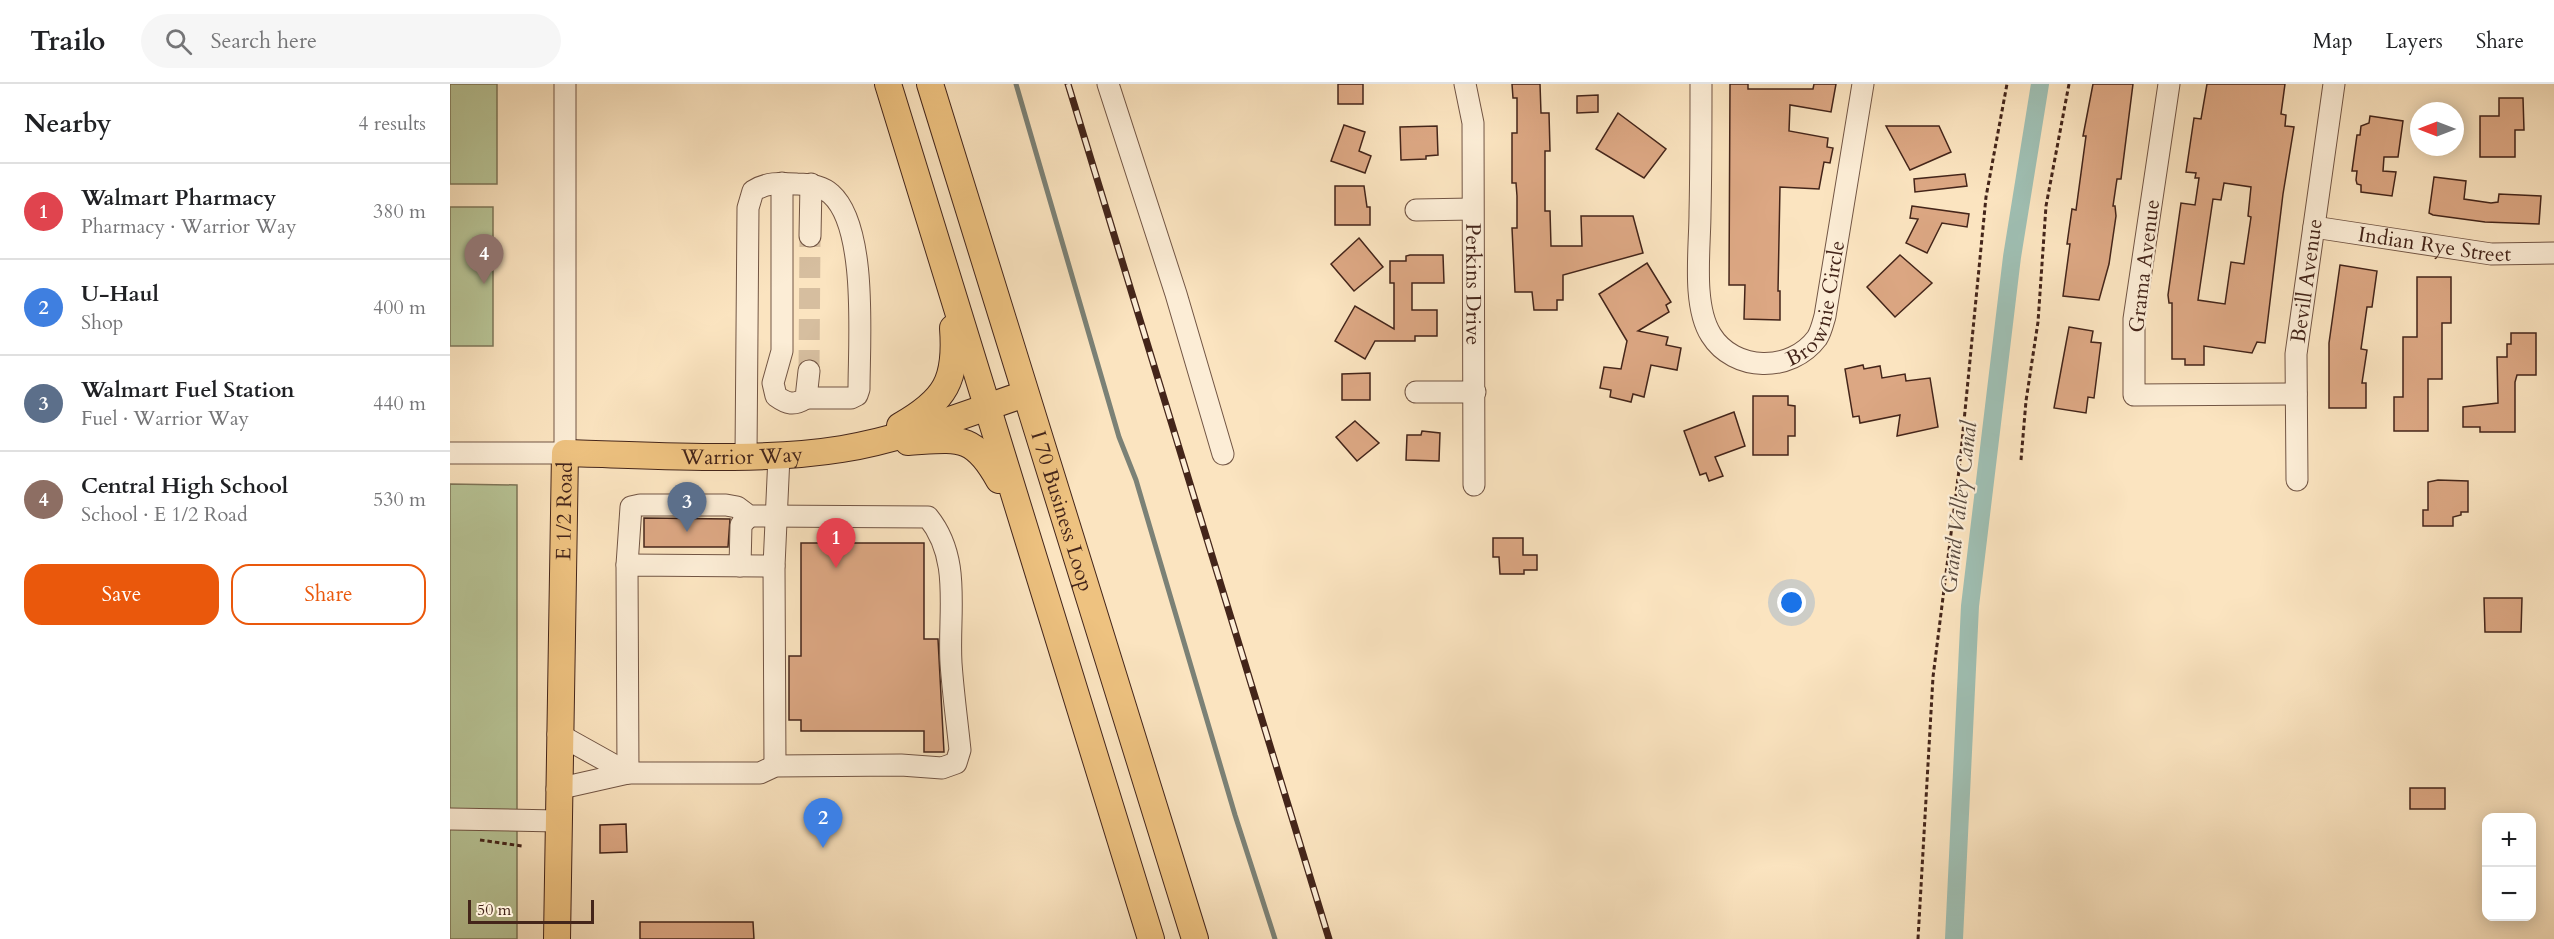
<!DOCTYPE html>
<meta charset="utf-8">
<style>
body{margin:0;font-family:Cardo,serif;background:#f6f6f6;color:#202124}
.controls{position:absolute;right:18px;bottom:18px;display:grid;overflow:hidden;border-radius:12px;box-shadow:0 3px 15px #0003}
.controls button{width:54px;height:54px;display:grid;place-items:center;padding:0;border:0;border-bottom:2px solid #e0e0e0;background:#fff;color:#202124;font:30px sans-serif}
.compass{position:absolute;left:1960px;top:18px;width:54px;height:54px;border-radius:50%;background:#fff;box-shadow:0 3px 15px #0003;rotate:270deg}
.scale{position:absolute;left:18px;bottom:15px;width:126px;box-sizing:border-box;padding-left:6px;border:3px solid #44251a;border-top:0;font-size:16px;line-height:21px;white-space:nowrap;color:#44251a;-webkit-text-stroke:4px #fcedd6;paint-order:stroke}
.you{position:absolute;left:1342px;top:519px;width:21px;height:21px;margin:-15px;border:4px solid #fff;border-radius:50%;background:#1a73e8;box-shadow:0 0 0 9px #1a73e833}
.badge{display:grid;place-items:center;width:39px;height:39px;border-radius:50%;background:#ea580c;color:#fff;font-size:20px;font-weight:700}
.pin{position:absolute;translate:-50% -50px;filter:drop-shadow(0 2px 3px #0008)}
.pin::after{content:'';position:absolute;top:32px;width:21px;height:18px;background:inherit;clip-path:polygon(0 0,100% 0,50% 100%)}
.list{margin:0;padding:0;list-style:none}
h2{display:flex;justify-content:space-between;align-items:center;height:78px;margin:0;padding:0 24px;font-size:26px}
h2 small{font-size:20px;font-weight:400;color:#757577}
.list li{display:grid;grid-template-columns:39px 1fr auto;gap:18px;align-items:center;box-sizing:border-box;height:96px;padding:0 24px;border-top:2px solid #e0e0e0}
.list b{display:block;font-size:22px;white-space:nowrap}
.list p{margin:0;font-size:20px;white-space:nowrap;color:#757577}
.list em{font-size:20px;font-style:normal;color:#757577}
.actions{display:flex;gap:12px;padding:18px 24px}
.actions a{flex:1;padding:14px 0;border:2px solid #ea580c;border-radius:18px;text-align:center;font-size:21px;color:#ea580c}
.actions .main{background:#ea580c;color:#fff}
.icon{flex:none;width:33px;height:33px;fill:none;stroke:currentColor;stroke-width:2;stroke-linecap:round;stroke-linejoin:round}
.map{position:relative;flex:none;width:2104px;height:855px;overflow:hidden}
header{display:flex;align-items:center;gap:36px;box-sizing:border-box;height:84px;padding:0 30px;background:#fff;border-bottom:2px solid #e0e0e0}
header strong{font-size:28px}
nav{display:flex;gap:33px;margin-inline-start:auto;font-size:21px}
.search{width:420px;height:54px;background:#f6f6f6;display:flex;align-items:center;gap:15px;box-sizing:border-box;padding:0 21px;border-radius:33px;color:#757577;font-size:22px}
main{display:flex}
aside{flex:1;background:#fff}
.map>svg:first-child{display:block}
.green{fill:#b8c597;stroke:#7e7558;stroke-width:1.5}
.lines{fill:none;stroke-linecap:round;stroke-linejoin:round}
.stream{stroke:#7b8176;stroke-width:5}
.canal{stroke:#9fbfb3;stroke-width:18}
.building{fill:#dca783;stroke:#44251a;stroke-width:1.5;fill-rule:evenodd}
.minor-tunnel{stroke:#d6be9f;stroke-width:21;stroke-dasharray:21 10;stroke-linecap:butt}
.minor-casing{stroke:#725544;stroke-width:23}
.major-casing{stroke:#44251a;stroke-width:28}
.path{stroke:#44251a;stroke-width:3;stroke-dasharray:4.5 3;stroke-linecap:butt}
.minor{stroke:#fcedd6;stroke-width:21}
.major{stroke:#eec280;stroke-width:26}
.rail-casing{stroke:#44251a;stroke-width:7}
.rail{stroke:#fcedd6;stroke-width:4.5;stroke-dasharray:14;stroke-linecap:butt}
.labels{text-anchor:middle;stroke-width:4.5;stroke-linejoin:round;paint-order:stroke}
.street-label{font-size:21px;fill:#44251a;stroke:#fcedd6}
.water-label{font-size:22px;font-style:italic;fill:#5b4c40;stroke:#fcedd6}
</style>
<header>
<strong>Trailo</strong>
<div class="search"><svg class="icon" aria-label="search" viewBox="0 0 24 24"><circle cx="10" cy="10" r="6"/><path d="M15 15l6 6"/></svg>Search here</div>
<nav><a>Map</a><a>Layers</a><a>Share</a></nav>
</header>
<main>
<aside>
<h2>Nearby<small>4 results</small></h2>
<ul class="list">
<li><span class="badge" style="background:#e0444e">1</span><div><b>Walmart Pharmacy</b><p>Pharmacy · Warrior Way</p></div><em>380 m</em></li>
<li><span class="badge" style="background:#3f7fe0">2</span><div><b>U-Haul</b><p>Shop</p></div><em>400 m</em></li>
<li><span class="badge" style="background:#5c6f8a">3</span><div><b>Walmart Fuel Station</b><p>Fuel · Warrior Way</p></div><em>440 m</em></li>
<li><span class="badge" style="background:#8d6e63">4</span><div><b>Central High School</b><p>School · E 1/2 Road</p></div><em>530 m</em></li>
</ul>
<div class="actions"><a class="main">Save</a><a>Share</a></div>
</aside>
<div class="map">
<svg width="2104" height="855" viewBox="0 0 2104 855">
<rect width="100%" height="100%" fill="#fbe4c0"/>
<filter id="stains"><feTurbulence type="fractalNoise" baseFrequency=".00333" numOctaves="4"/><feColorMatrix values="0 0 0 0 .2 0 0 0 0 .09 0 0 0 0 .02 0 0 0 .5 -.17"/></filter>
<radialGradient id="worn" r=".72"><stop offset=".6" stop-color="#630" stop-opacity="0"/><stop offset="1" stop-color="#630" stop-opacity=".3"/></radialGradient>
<g class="green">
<rect x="0" y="0" width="47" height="100"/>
<rect x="0" y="123" width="43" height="139"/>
<polygon points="0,400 67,401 67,855 0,855"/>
</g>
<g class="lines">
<polyline class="stream" points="566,0 669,353 686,396 785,731 825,855"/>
<polyline class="canal" points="1504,855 1520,522 1562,173 1590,0"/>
</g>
<g class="building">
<rect x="888" y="0" width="25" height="20"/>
<polygon points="1062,0 1090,0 1091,29 1099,29 1100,67 1095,67 1095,127 1100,127 1101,162 1132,162 1131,132 1183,132 1193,169 1113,191 1113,216 1107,216 1107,226 1084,226 1082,208 1065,208 1062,144 1067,144 1067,112 1066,99 1062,99 1062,49 1067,49 1067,14 1063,14"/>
<polygon points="1280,0 1298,0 1298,5 1363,5 1364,0 1386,0 1381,28 1340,21 1339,47 1378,54 1377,63 1383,64 1380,79 1374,78 1369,105 1330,103 1328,207 1330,207 1330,236 1294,235 1295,201 1279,201"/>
<polygon points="1643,0 1683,0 1671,95 1667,95 1663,122 1665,122 1666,132 1659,180 1649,216 1613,212 1620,160 1617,160 1622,125 1626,126 1636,52 1633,52"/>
<path d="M 1757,0 L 1835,0 L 1831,30 L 1836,31 L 1835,42 L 1844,43 L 1833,110 L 1815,259 L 1807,258 L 1802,269 L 1754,262 L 1754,281 L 1735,281 L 1735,275 L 1722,275 L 1722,219 L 1719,219 L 1718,211 L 1731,119 L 1745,121 L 1749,94 L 1745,94 L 1746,89 L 1736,88 L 1744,34 L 1751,35 ZM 1774,99 L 1801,103 L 1798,132 L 1801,133 L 1794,180 L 1781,178 L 1775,220 L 1748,216 L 1763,115 L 1771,116 Z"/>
<polygon points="1148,11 1148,28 1127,29 1127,12"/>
<polygon points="2049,14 2073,14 2074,46 2065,46 2065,73 2030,73 2030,32 2049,32"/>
<polygon points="1168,29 1216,65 1194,94 1146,65"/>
<polygon points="1920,32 1953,37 1948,73 1934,73 1933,87 1946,88 1942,112 1911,108 1911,101 1907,100 1906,96 1907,87 1902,87 1907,51 1910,51 1911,42 1919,39"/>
<polygon points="894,41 915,48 909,67 921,72 915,89 881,77"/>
<polygon points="987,42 988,71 976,72 976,75 951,76 950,43"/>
<polygon points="1436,42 1489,42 1501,68 1460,86"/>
<polygon points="1515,90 1517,102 1465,108 1464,95"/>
<polygon points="1984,93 2016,97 2014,115 2041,119 2048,118 2049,110 2091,112 2089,140 2035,138 1983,131 1979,129"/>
<polygon points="885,102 914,102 917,123 920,123 920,141 885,141"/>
<polygon points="1462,122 1519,130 1517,143 1492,139 1477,169 1456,159 1468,135 1460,134"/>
<polygon points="909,154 933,183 904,207 881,180"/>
<polygon points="960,171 993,171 994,199 962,199 962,226 987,226 987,252 965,252 965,257 925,257 915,275 885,257 905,222 944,245 944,199 940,199 940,177 956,177 956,172"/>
<polygon points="1450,171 1482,199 1445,233 1417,203"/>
<polygon points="1197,179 1221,218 1216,221 1219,228 1188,247 1218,253 1216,261 1231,264 1227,286 1201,281 1194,313 1183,310 1181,318 1160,313 1161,306 1150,304 1154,283 1171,285 1177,257 1149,210"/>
<polygon points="1890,181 1927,187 1922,223 1917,223 1911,265 1917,266 1912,299 1916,299 1916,324 1879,324 1879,259"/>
<polygon points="1967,193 2001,193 2001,239 1992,239 1992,295 1978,295 1978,347 1944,347 1944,313 1953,313 1953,253 1967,253"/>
<polygon points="1619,243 1643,247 1641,258 1651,259 1644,314 1638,313 1636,329 1604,324"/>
<polygon points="2061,249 2086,249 2086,291 2067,291 2065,298 2065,348 2030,348 2030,343 2013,343 2013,323 2048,319 2047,273 2057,273 2057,260 2061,260"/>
<polygon points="1413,281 1414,285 1430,282 1432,294 1455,290 1456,297 1480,294 1488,343 1447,352 1450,331 1410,339 1409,332 1403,333 1395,285"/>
<polygon points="920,289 920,316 892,316 892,290"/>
<polygon points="1303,312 1338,312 1338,321 1345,322 1345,352 1338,352 1338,371 1303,371"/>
<polygon points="1284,328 1295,362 1265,373 1273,392 1259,397 1256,389 1250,391 1234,347"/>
<polygon points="905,337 929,359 907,377 886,353"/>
<polygon points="972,347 990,349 989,377 956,376 957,351 971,351"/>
<polygon points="1988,396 2018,397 2018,428 2011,428 2011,431 2003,433 2003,442 1973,442 1973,426 1978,426 1978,398"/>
<polygon points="194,434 280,435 278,463 194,463"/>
<polygon points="1043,454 1073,454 1073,471 1087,471 1087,486 1074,486 1074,490 1050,490 1049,473 1043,473"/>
<polygon points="351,459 474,459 474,555 488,555 494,668 474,668 474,647 351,647 351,636 339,636 339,572 351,572"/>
<polygon points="2034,514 2072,514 2071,548 2035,548"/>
<rect x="1960" y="704" width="35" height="21"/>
<polygon points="176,740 177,768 150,769 150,741"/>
<polygon points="190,838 303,838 304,855 190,855"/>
</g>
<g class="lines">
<polyline class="minor-tunnel" points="359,287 360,152"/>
<g class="minor-casing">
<g id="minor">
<polyline points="658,0 726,210 773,370"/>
<path id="s1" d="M 1015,0 L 1023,39 L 1024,401"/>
<path id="s2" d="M 1251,0 C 1251,43 1251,86 1250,129 C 1250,164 1242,221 1261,251 C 1284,288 1341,289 1367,254 C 1371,248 1373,239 1375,232 L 1413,0"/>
<polyline points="1719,0 1684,235 1684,311 1846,310"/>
<path d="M 332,99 L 332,267 L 323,299 L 326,312 C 337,320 344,322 356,314 L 359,287"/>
<polyline points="966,126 1022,125"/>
<path id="s3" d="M 1864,143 L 2041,170 L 2104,169"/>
<polyline points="360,152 361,100"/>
<polyline points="966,308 1025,308"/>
<polyline points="0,369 115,369 115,0"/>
<path d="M 296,371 L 298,124 L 303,107 C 317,98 330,99 347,100 C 358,100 372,102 381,110 C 418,143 409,258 409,305 L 407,311 L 401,314 L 356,314"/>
<path id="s4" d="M 1847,396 L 1846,270 L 1884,0"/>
<polyline points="290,482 291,441 299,432"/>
<polyline points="108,650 178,689"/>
<polyline points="325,682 324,482 329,372"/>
<polyline points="178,689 177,481 324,482"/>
<path d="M 107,705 L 178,689 L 310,689 L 325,682 L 451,681 L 492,684 L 506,679 L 510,666 C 507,637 503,608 501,579 C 498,528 512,475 478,433 L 299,432 L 287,423 L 276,421 L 190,421 L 181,423 L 177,481"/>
<polyline points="0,735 107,737"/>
</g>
</g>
<g class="major-casing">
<g id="major">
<polyline points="438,0 701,855"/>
<path id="s5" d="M 480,0 L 745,855"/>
<path d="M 450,342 C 496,316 507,296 503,244"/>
<path d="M 458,358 C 508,355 523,349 549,396"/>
<path id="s6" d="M 107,855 L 115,369 C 203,371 306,379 392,365 C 454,355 515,330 575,310"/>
</g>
</g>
<g class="path">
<polyline points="1571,376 1576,317 1588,238 1596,122 1619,0"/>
<polyline points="30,756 72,762"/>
<polyline points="1468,855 1483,593 1510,378 1536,113 1557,0"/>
</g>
<use href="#minor" class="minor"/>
<use href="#major" class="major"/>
<g class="rail-casing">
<polyline id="rail" points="618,0 879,855"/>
</g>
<use href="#rail" class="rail"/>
</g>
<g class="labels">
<g class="street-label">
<text dy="7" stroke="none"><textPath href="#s3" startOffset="122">Indian Rye Street</textPath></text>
<text transform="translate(1694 182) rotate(-83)" y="7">Grama Avenue</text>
<text dy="7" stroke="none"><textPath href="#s4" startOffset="200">Bevill Avenue</textPath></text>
<text dy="7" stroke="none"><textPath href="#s1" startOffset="201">Perkins Drive</textPath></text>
<text dy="7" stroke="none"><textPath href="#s2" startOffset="408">Brownie Circle</textPath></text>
<text dy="7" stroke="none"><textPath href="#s6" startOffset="663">Warrior Way</textPath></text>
<text dy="7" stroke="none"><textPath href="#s6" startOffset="428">E 1/2 Road</textPath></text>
<text dy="7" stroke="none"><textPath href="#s5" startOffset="447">I 70 Business Loop</textPath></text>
</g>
<g class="water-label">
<text transform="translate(1508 423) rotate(-83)" y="8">Grand Valley Canal</text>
</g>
</g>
<rect width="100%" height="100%" filter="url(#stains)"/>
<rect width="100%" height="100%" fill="url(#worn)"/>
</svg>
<div class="controls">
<button>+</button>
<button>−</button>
</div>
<svg class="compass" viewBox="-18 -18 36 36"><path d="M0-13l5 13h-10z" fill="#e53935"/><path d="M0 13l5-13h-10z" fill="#757577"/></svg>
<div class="scale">50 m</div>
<div class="you"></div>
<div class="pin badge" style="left:386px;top:484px;background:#e0444e">1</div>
<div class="pin badge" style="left:373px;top:764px;background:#3f7fe0">2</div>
<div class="pin badge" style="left:237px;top:448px;background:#5c6f8a">3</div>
<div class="pin badge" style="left:34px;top:200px;background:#8d6e63">4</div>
</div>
</main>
